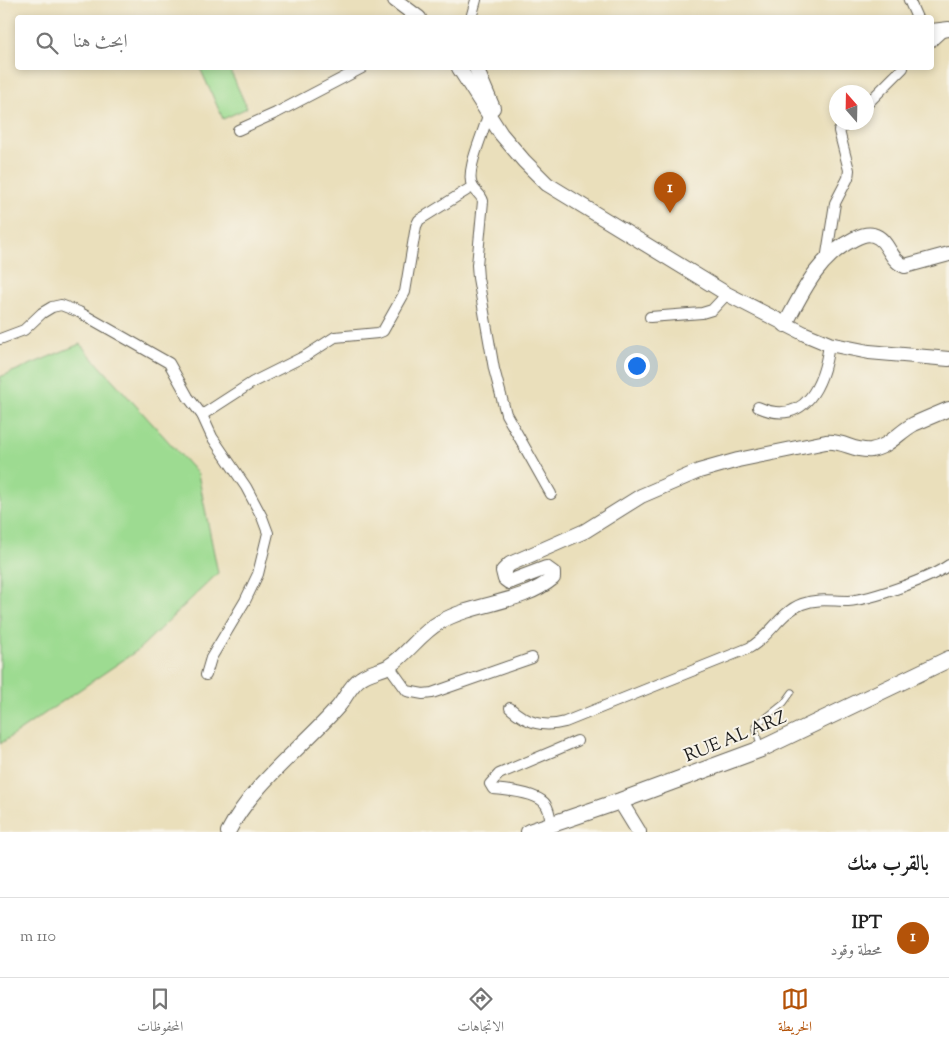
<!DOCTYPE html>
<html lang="ar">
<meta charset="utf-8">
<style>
body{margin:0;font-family:"Sorts Mill Goudy",Amiri,serif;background:#f6f6f6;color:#222;direction:rtl}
.compass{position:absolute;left:829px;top:85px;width:45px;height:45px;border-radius:50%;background:#fff;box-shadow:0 2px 8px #0003;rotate:340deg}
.you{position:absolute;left:636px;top:365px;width:18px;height:18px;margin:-12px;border:4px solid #fff;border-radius:50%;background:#1a73e8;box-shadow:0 0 0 8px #1a73e833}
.badge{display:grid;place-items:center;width:32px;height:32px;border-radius:50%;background:#b45309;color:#fff;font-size:16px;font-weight:700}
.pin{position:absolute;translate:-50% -41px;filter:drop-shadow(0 1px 2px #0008)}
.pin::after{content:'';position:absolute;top:26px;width:18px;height:15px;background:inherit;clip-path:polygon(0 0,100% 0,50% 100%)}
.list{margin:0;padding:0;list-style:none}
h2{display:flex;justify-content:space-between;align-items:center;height:65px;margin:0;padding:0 20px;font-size:21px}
h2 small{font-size:16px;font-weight:400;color:#767676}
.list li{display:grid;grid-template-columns:32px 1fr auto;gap:15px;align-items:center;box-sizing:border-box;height:80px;padding:0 20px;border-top:1px solid #e0e0e0}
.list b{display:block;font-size:19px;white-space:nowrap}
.list p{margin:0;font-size:16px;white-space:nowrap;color:#767676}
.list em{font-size:16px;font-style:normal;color:#767676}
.icon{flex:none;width:28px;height:28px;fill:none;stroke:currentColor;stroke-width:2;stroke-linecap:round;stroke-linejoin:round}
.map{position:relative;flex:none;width:949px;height:832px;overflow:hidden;direction:ltr}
.search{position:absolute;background:#fff;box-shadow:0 2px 8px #0003;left:15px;right:15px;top:15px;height:55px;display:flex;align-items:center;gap:12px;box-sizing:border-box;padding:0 18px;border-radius:5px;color:#767676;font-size:19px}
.sheet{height:145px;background:#fff}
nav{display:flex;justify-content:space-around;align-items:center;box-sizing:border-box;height:70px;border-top:1px solid #e0e0e0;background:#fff;font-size:14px;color:#767676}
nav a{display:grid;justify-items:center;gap:2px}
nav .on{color:#b45309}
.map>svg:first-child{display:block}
.green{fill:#9ddb91;stroke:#5c7c56}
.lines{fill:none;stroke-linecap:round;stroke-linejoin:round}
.lane-casing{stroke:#646054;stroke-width:7}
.street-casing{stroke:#646054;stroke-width:12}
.secondary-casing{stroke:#646054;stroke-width:16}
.primary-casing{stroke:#646054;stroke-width:18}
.lane{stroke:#fff;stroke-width:5}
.street{stroke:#fff;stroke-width:10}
.secondary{stroke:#fff;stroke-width:14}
.primary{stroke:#fff;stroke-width:16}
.labels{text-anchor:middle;stroke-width:4;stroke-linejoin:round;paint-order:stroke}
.street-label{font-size:18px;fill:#1c1c1c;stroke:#f7f3e8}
</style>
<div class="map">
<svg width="949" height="832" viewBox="0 0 949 832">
<rect width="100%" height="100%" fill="#f7f3e8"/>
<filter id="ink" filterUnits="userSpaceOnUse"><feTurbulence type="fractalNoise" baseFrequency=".02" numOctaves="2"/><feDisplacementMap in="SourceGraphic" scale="10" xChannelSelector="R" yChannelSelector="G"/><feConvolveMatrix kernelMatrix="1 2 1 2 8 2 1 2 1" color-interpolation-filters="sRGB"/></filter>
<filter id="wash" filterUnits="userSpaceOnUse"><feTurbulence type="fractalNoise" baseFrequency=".0096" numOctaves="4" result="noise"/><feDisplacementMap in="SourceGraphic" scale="20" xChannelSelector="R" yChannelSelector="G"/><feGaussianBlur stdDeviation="1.12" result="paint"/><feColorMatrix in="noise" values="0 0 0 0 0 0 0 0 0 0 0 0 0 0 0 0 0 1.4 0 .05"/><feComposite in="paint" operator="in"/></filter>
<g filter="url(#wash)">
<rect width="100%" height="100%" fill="#eadfbb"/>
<g class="green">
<polygon points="200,68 229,68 247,108 223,119"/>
<polygon points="80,344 198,474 218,573 138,650 0,744 0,377"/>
</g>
</g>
<g filter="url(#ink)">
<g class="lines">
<g class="lane-casing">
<polyline id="lane" points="760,746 755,726 784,703 792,692"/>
</g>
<g class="street-casing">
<g id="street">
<polyline points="909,0 917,18"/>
<polyline points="471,18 476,0"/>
<polyline points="932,41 944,30"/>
<polyline points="866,105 903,68"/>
<path d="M 488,114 C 485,131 465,170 472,185 C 474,191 481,194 483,201 L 477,265 L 478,278 L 494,369 L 506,414 L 551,494"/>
<polyline points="238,130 276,113 362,68"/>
<polyline points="826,260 835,203 848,178 849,170 839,131 848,122"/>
<polyline points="650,317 702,313 712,310 727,294"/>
<polyline points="0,339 24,330 42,313 52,307 61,305 79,312 169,363 188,397 202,415 212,437 246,487 262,517 268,533 258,574 245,601 211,658 206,675"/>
<path d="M 758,407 C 806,428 824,383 829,344"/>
<polyline points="202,415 253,382 307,355 335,337 378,333 383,331 405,292 416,226 419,220 472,187"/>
<polyline points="389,666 407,691 423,694 432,693 532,658"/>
<path d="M 510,708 C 527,723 543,728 565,722 L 749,648 C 770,637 780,612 802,604 C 818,598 831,601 848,601 C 872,599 929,579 949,565"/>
<path d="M 551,824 C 550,818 550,811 546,805 C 539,793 506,790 493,789 L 490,784 L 499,774 L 577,741"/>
</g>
</g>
<g class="secondary-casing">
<g id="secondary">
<polyline points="395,0 419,18"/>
<polyline points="932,31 949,29"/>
<polyline points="459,68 501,134 524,161 547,184 727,294 805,334 829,344 869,352 949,359"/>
<polyline points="476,68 493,108"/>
<path d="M 785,325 C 803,291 818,257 854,239 C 860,236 867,233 873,235 C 889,239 889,261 905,266 L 949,254"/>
<polyline points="620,801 639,832"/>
<path d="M 228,832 C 253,783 302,748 338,707 C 346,698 350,685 361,678 C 369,672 380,671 389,666 C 408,654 420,633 440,622 C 475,602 522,604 553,578 L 553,573 L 546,568 L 509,582 L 505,579 L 503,571 L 510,564 L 585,531 L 641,496 L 699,471 L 738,460 L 826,442 C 842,440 855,452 871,450 C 889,447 899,432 914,424 C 925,419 937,414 949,409"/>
</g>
</g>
<g class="primary-casing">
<polyline id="primary" points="529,832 620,801 761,749 949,659"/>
</g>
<use href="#lane" class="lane"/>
<use href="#street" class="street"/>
<use href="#secondary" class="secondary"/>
<use href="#primary" class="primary"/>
</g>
</g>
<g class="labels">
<g class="street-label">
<text transform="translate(735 736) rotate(-22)" y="6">RUE AL ARZ</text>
</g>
</g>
</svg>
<svg class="compass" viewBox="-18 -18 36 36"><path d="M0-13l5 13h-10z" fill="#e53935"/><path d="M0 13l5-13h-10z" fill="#767676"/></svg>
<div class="you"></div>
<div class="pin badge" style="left:670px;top:213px">1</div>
<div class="search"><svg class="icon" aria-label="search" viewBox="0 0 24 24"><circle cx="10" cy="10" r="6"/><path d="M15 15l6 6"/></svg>ابحث هنا</div>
</div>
<section class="sheet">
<h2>بالقرب منك<small></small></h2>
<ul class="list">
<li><span class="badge">1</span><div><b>IPT</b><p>محطة وقود</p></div><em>110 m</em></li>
</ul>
</section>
<nav>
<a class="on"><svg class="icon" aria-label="map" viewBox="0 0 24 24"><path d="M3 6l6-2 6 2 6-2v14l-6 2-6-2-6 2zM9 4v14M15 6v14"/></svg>الخريطة</a>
<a><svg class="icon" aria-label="directions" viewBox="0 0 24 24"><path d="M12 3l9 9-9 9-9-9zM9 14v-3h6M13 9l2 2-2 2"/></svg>الاتجاهات</a>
<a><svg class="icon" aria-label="saved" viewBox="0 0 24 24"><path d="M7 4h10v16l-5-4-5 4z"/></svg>المحفوظات</a>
</nav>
